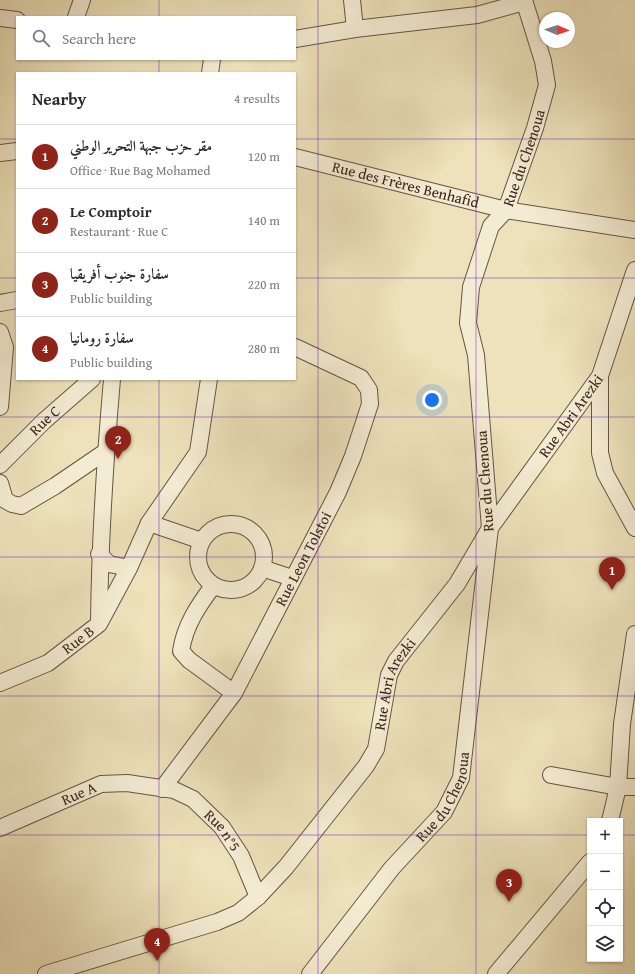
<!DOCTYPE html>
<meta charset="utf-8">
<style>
body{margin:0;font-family:"Gentium Book Plus",Amiri,serif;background:#f7f7f7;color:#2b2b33}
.controls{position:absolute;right:12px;bottom:12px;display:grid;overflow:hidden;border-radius:0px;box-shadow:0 1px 3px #0004}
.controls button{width:36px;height:36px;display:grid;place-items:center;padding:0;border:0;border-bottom:1px solid #e1e1e2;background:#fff;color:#2b2b33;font:20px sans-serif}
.compass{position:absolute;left:539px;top:12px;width:36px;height:36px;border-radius:50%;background:#fff;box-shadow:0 1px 3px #0004;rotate:92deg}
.you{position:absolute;left:432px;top:400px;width:14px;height:14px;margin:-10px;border:3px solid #fff;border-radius:50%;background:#1a73e8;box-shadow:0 0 0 6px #1a73e833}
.badge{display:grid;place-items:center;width:26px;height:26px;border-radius:50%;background:#8f2418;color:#fff;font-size:13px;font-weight:700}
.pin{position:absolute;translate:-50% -33px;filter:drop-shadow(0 1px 2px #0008)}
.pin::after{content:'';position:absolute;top:21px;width:14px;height:12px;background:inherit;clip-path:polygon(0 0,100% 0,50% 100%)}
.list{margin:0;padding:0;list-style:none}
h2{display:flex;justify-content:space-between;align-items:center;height:52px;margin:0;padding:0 16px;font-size:17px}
h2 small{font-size:13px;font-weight:400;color:#7c7c81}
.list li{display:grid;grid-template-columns:26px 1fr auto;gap:12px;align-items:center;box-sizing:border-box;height:64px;padding:0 16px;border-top:1px solid #e1e1e2}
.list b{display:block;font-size:15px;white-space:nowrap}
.list p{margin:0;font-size:13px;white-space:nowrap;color:#7c7c81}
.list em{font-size:13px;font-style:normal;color:#7c7c81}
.icon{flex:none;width:22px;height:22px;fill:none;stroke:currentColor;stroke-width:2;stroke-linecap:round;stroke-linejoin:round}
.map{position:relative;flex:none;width:635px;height:974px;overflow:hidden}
.search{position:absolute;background:#fff;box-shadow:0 1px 3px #0004;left:16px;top:16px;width:280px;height:44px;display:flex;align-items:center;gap:10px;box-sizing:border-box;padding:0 14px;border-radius:0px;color:#7c7c81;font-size:15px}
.panel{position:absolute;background:#fff;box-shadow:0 1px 3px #0004;left:16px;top:72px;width:280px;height:308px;border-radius:0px}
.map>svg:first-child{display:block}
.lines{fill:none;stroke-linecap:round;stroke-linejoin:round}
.minor-casing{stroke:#675444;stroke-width:18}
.minor{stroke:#f3ecd3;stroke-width:16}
.grid{fill:none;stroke:#7b2cbf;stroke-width:1;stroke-opacity:0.55}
.labels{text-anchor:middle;stroke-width:3;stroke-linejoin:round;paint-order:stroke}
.street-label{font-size:15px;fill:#3a241c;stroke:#f3ecd3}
</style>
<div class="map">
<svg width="635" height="974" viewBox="0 0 635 974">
<rect width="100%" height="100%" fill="#ede2bb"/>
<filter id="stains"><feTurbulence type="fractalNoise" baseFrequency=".005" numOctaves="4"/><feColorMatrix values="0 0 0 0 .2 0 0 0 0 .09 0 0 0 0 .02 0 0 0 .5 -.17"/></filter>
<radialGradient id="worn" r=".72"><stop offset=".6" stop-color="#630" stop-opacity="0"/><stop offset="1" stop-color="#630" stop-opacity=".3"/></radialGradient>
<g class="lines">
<g class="minor-casing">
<g id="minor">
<polyline points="352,0 355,29"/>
<polyline points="76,17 82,0"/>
<polyline points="0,18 17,20"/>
<polyline points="295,39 355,29 477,15 524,2"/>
<polyline points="210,73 212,59"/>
<polyline points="0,153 17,151"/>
<path id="s1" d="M 295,157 L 506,210 L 635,230"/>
<polyline points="0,303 17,300"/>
<polyline points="0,332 5,347 0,407"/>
<polyline points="600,376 600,453 605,473 635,528"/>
<path id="s2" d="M 0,465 L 44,421 L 92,379"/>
<polyline points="0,483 5,500 12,504 21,506 55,486 105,452"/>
<polyline points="149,523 202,541"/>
<circle cx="231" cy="557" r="33"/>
<polyline points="99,554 109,564 129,568"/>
<polyline points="262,568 292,578"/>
<path d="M 213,586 C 198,606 185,625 181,651 L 189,660 L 234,693"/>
<path d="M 99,621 C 100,540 105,460 112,379"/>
<path id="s3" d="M 0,683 L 48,663 L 99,624 L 129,568 L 149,523 L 198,452 L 209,379"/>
<polyline points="551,775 618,787 635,787"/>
<path id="s4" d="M 162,789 L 234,693 L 338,492 L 353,456 L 370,404 L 369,390 L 361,378 L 295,347"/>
<polyline points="610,821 618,787 622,724 635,634"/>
<path id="s5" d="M 0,828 L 101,784 L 127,783 L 174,790 L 193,799 L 222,827 L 241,856 L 258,897"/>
<path id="s6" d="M 46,974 L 217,922 L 238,913 L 258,897 L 286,867 L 366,766 L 376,749 L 389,675 L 396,661 L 457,584 L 490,528 L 600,376 L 635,270"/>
<path id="s7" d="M 310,974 L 392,868 L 444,812 L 461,778 L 490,528 L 476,355 L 468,323 L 471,287 L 491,226 L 506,210 L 535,128 L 547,85 L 543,61 L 524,0"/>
<polyline points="496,974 590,862"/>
</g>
</g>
<use href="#minor" class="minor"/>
</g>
<path class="grid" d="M 159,0 L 159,17M 318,0 L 318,974M 476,0 L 476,974M 159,59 L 159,73M 0,139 L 17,139M 295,139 L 635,139M 0,278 L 17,278M 295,278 L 635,278M 159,379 L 159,974M 0,417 L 635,417M 0,557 L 635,557M 0,696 L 635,696M 0,835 L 590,835M 620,835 L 635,835"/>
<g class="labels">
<g class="street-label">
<text dy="5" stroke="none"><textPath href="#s7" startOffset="884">Rue du Chenoua</textPath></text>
<text dy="5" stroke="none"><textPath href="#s1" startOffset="114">Rue des Frères Benhafid</textPath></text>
<text dy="5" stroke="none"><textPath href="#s6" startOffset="809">Rue Abri Arezki</textPath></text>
<text dy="5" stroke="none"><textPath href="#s2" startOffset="63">Rue C</textPath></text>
<text transform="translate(485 481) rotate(-94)" y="5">Rue du Chenoua</text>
<text dy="5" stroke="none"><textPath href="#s4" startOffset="271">Rue Leon Tolstoi</textPath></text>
<text dy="5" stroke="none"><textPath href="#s3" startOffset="90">Rue B</textPath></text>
<text dy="5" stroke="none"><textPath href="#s6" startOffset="485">Rue Abri Arezki</textPath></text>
<text dy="5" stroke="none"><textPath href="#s5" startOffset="86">Rue A</textPath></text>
<text dy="5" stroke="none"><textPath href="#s7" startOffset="224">Rue du Chenoua</textPath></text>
<text dy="5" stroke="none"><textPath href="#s5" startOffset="248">Rue n°5</textPath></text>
</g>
</g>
<rect width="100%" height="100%" filter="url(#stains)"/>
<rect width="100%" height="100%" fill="url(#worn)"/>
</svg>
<div class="controls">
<button>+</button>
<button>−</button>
<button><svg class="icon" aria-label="locate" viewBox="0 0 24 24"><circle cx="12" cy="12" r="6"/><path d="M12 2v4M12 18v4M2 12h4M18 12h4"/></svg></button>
<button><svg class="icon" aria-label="layers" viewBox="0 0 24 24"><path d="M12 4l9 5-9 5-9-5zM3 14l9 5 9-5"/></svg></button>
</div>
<svg class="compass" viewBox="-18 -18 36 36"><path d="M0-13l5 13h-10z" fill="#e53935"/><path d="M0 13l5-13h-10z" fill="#7c7c81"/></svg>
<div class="you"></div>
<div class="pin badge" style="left:612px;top:590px">1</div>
<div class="pin badge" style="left:118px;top:459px">2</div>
<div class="pin badge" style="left:509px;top:902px">3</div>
<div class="pin badge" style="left:157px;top:961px">4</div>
<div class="search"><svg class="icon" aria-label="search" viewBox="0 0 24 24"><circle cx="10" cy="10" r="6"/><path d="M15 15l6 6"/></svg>Search here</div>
<section class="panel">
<h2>Nearby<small>4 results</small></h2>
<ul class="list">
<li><span class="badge">1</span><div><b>مقر حزب جبهة التحرير الوطني</b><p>Office · Rue Bag Mohamed</p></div><em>120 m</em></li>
<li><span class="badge">2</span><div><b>Le Comptoir</b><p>Restaurant · Rue C</p></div><em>140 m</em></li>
<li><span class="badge">3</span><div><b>سفارة جنوب أفريقيا</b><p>Public building</p></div><em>220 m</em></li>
<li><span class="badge">4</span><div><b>سفارة رومانيا</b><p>Public building</p></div><em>280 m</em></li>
</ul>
</section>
</div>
